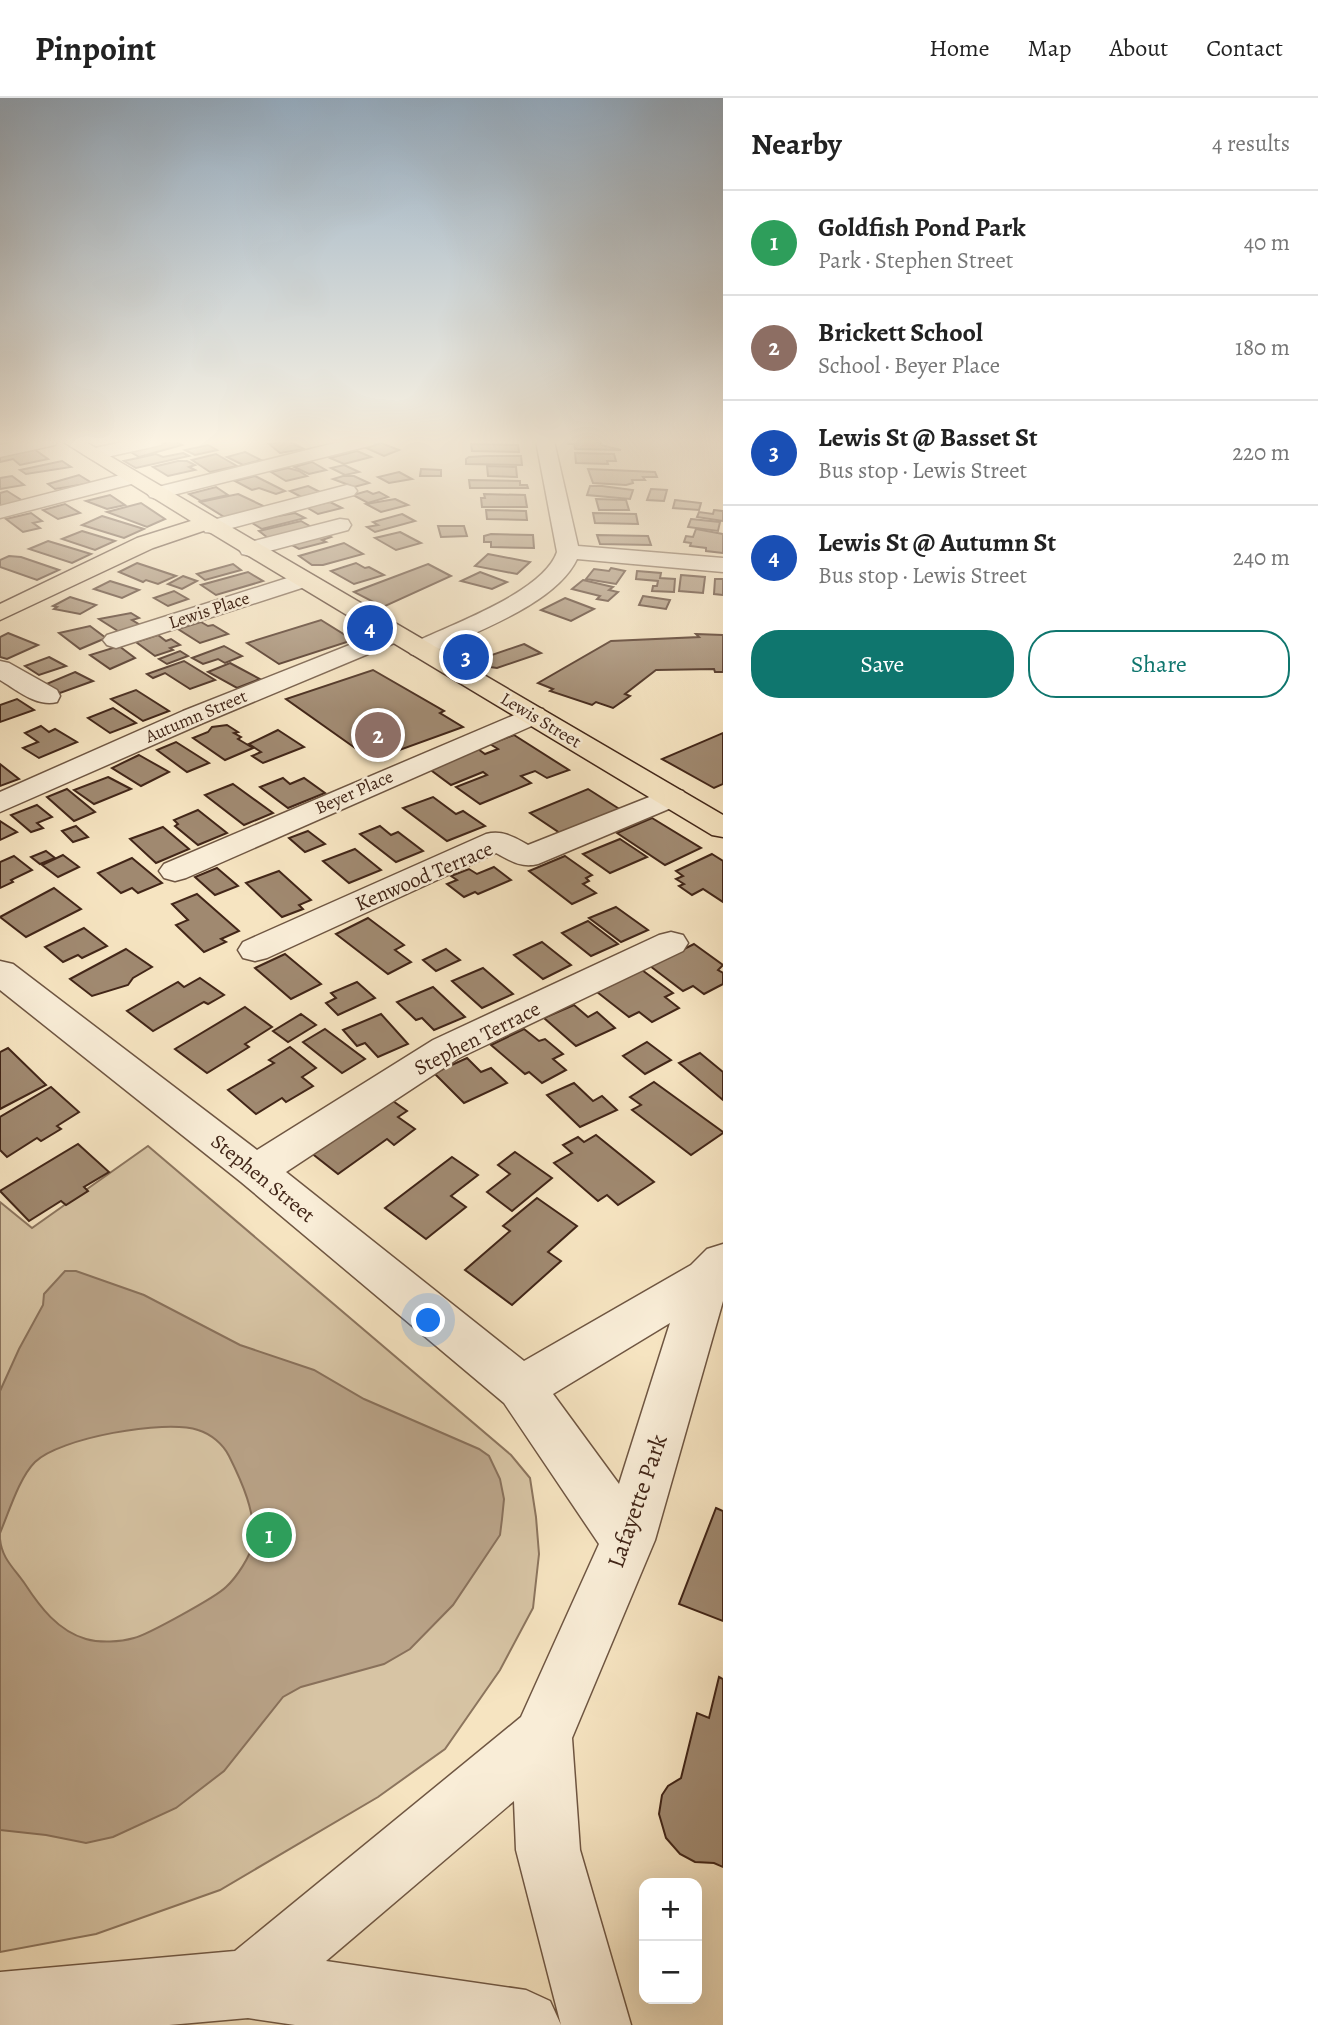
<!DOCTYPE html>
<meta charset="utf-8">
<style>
body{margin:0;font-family:Alegreya,serif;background:#f2f2f2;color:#222}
.controls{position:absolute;right:21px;bottom:21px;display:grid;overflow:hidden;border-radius:14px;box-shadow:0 7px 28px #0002}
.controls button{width:63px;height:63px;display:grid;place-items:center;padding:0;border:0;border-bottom:2px solid #e0e0e0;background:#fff;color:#222;font:35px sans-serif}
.you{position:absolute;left:429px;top:1223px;width:24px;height:24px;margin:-18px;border:5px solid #fff;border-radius:50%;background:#1a73e8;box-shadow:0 0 0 10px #1a73e833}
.badge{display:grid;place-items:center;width:46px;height:46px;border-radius:50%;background:#0f766e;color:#fff;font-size:23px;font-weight:700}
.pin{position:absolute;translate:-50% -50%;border:4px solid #fff;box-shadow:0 2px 7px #0006}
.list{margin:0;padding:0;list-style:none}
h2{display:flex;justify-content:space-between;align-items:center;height:91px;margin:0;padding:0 28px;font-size:30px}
h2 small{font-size:23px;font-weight:400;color:#767676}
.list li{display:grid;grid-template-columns:46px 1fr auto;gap:21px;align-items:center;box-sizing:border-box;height:105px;padding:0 28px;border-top:2px solid #e0e0e0}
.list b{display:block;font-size:26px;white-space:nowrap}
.list p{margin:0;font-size:23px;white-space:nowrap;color:#767676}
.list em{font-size:23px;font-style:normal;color:#767676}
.actions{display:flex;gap:14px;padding:21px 28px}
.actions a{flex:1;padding:16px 0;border:2px solid #0f766e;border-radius:28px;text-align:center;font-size:24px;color:#0f766e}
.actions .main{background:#0f766e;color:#fff}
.map{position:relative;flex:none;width:723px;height:1927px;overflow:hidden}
header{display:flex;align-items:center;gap:42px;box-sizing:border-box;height:98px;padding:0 35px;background:#fff;border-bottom:2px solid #e0e0e0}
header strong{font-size:33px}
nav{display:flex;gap:38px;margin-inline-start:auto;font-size:24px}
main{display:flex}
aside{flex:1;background:#fff}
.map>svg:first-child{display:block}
.green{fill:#d7c4a4;stroke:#8c755e;stroke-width:2}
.water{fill:#b9a388;stroke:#89715b;stroke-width:2}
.building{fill:#a08970;stroke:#422618;stroke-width:2}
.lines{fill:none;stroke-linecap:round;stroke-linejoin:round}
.minor-casing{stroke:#6f5642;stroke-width:3}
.major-casing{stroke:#422618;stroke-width:3}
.minor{fill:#f9edd7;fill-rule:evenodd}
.major{fill:#f6e4c1;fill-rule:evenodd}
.labels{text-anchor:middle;stroke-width:5;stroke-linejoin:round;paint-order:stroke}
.far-street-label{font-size:18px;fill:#422618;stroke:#f9edd7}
.street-label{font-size:21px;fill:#422618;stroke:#f9edd7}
.near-street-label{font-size:24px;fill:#422618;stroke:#f9edd7}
</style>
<header>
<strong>Pinpoint</strong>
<nav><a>Home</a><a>Map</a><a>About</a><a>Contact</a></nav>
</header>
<main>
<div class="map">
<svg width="723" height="1927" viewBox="0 0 723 1927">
<rect width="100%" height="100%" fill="#f6e4c1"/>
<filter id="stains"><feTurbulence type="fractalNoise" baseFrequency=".00286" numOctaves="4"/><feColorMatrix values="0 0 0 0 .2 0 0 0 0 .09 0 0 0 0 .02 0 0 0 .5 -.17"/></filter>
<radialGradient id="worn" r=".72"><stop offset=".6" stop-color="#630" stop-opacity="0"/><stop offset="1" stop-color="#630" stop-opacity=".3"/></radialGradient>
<polygon class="green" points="148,1048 511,1357 530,1380 536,1419 539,1456 533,1510 500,1572 445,1651 378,1699 220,1792 96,1836 0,1854 0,1104 32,1130"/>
<path class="water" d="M 65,1173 L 76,1173 L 144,1197 L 240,1247 L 314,1272 L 364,1301 L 479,1351 L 489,1358 L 500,1381 L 504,1401 L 502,1421 L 500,1437 L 453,1507 L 410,1551 L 384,1566 L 301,1589 L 283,1599 L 224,1673 L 176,1710 L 113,1739 L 86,1745 L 46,1737 L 0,1732 L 0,1441 C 2,1461 14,1470 25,1486 C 40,1509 58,1533 86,1541 C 100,1545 120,1544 134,1540 C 147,1537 216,1499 226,1489 C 236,1480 251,1458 253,1444 C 256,1415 242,1384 229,1358 C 223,1346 211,1336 198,1332 C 165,1321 59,1340 35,1364 C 19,1380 9,1414 0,1435 L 0,1293 L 19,1251 L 43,1207 L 44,1196 Z"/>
<g class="building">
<polygon points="174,343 182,347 139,359 129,353"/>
<polygon points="288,343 304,351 280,355 269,346"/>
<polygon points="568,343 600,344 601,347 621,352 575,351 574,346 568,346"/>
<polygon points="381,345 399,352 384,358 366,350"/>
<polygon points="471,346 518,347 519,354 472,353"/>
<polygon points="208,347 217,352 195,357 185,352"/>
<polygon points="34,351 48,361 20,367 13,361 0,364 0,357"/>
<polygon points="357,353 371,359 344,366 330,360"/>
<polygon points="245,354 261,362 243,367 227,359"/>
<polygon points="183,355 189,358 136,370 124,363 156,356 163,359"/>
<polygon points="575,355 614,356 616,363 607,363 608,366 576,365"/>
<polygon points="216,356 237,368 210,374 192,362"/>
<polygon points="486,358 521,358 522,367 466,366 466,361 469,359"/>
<polygon points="62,363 71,369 26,376 20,372"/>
<polygon points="178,363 187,363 195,367 189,369 195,372 168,378 153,369"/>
<polygon points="312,364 326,372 309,376 294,369"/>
<polygon points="344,367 359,374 345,377 331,370"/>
<polygon points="487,368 516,369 517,379 488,378"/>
<polygon points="288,370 299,373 307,378 286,383 271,374"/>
<polygon points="421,371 441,372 441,378 420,378"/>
<polygon points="588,371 655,374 657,379 643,379 645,382 632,382 633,385 626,387 593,385"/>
<polygon points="399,374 412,381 389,385 378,379"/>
<polygon points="79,377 92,385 55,391 48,386"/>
<polygon points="12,378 24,387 0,391 0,380"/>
<polygon points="255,378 285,393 276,396 259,390 252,392 235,383"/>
<polygon points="343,378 354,378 369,385 354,389 333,381"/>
<polygon points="469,382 520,383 520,387 527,387 528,390 470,390"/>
<polygon points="308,388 324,396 305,401 290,393"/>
<polygon points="590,388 602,388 633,392 630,401 587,397"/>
<polygon points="216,389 228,397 201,403 189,396"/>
<polygon points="651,391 667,392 664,403 647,402"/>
<polygon points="7,393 23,403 0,408 0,395"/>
<polygon points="367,393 373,396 379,394 388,399 368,405 353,397"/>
<polygon points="238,396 272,412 229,422 200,404"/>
<polygon points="484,396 525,397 527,409 482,409 481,400 485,400"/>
<polygon points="110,397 125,407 107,411 86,403"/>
<polygon points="395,401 408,407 381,414 366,406"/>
<polygon points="596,401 626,402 629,412 599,412"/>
<polygon points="675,402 701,405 699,412 673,410"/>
<polygon points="330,404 342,410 318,416 306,409"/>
<polygon points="141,405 165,421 147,429 107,414"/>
<polygon points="65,406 80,415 58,421 43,412"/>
<polygon points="486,412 526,413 527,422 487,421"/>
<polygon points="714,412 723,413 723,423 697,419 699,414 713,416"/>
<polygon points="31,415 42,423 33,425 40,430 23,434 6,421"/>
<polygon points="295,415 305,420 262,431 249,423"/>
<polygon points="593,415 636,416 638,426 595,425"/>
<polygon points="402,416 415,423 375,434 367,429 378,427 373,424"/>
<polygon points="102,418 144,431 124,440 82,427"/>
<polygon points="691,421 720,424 718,433 688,429"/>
<polygon points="301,423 315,431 268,440 259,433"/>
<polygon points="438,428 464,428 467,438 441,439"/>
<polygon points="696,431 723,436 723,455 706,453 706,450 690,448 691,445 684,444 686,438 693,439"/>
<polygon points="82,433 115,443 95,452 62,441"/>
<polygon points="321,434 331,439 322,442 326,444 299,451 288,445"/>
<polygon points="400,434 421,445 396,452 375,440"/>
<polygon points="491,436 533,437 534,450 491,449 491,444 484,444 484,438"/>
<polygon points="597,437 648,438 651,447 600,446"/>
<polygon points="48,443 91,456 72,465 29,451"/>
<polygon points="344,445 363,456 323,467 312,467 299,458"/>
<polygon points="488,456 530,464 517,476 475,468"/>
<polygon points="9,458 21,459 59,472 37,482 0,469 0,462"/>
<polygon points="137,465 176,478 158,486 146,482 143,484 119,474"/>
<polygon points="356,465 365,470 369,469 384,477 354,486 331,473"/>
<polygon points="233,466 241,472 205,482 197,476"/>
<polygon points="428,466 451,478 383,509 354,494"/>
<polygon points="611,470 625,473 616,486 586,481 594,471 609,473"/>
<polygon points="637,473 661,475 660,480 675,481 674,494 652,493 653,488 657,488 658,483 636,481"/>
<polygon points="248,474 263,483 216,497 201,487"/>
<polygon points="480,474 507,484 492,491 461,483"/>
<polygon points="681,477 705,479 703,495 679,493"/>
<polygon points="183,478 197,483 182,491 168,486"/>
<polygon points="715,481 723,481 723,497 714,496"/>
<polygon points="583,482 613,489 609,492 618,494 608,503 597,501 600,498 572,491"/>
<polygon points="110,483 139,492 122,500 94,491"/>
<polygon points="174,493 188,501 168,508 154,500"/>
<polygon points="643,498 670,502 666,511 639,507"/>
<polygon points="70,499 96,507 80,516 54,511 57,509 53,508"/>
<polygon points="565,500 594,511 571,523 541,512"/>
<polygon points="131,515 139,520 132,522 142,528 121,535 99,521"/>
<polygon points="321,522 353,542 279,566 247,545"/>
<polygon points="201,524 208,528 213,527 228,536 200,545 178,531"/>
<polygon points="90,528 106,540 80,551 59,535"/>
<polygon points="8,535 38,547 7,561 0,559 0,539"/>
<polygon points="696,536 723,537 723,574 715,574 714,571 656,572 625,596 630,598 613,610 596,604 592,607 550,593 553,591 538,585 611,543 699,539"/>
<polygon points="158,537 166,543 171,541 180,547 170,550 173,552 155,558 136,544"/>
<polygon points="524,546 541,555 497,570 490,569 480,561"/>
<polygon points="119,548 135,560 110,571 90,557"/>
<polygon points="224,548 242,558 225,565 218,561 203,566 192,560"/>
<polygon points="180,553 188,558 167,566 159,561"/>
<polygon points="49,559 66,568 39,577 25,568"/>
<polygon points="184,563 215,582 190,591 165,575 153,580 147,576"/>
<polygon points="230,565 260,581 237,590 208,574"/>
<polygon points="373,572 444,613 440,615 463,629 372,662 286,601"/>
<polygon points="75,574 93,583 60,595 44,587"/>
<polygon points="136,592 169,613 143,623 111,601"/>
<polygon points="17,601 34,612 0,624 0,607"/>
<polygon points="113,610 136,625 110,635 88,620"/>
<polygon points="227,627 238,634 234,635 241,639 238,641 253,650 225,662 193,640 208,634 212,629"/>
<polygon points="41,628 49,634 55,631 77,644 39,660 23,650 38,644 25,635"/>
<polygon points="278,632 304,649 263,665 252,658 261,654 249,646"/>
<polygon points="723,635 723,686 714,690 662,661"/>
<polygon points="514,637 569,672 547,680 535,673 521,678 531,685 480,706 456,689 487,677 483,674 451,687 428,670 478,651 485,656 498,651 490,646"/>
<polygon points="176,644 209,665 187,674 157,652"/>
<polygon points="139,657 169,674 141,688 112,670"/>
<polygon points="0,666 19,681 0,688"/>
<polygon points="108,679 131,691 94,706 74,692"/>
<polygon points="283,680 290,686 304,680 325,695 288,710 260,689"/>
<polygon points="233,686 273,715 244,727 205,697"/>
<polygon points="67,691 95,714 74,723 47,699"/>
<polygon points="588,691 621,712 563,737 530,715"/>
<polygon points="433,699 456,716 463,713 485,728 447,743 403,710"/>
<polygon points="37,707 52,719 37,725 43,730 31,734 11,717"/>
<polygon points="198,712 227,735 198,747 175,728 178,726 174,722"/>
<polygon points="652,720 701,750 665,767 617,735"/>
<polygon points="0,723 17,734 0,742"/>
<polygon points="76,728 88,739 73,744 62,733"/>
<polygon points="380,728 391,737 398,734 423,753 396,764 360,736"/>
<polygon points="163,729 189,751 156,765 130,741"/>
<polygon points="308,733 325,746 305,754 289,740"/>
<polygon points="620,741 647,759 610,775 583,756"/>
<polygon points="355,751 381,772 349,785 323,763"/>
<polygon points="46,753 55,760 40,766 31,759"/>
<polygon points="712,756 723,763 723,804 703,791 692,797 679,788 684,786 676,781 683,778 676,773"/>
<polygon points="63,757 79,769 58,779 42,767"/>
<polygon points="14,758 32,772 11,782 13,784 0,790 0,764"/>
<polygon points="565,758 592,777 586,780 589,783 583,786 596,795 572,806 529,773"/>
<polygon points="132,760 162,785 138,795 132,790 121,795 98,775"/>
<polygon points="494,769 511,782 478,796 475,794 464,799 447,786 457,782 451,778 469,771 477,776"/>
<polygon points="217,770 238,788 215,797 195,779"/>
<polygon points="279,773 311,802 299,807 303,811 282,819 246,785"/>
<polygon points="54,790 81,811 26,839 0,819"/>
<polygon points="197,796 239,833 221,841 226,844 204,854 176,827 188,822 172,806"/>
<polygon points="616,809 648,832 621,844 589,820"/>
<polygon points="368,820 404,847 395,852 411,864 388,876 336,836"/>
<polygon points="588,823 618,846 591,858 562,835"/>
<polygon points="84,830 107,848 82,860 78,857 63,864 45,849"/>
<polygon points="542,844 571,867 543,881 514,857"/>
<polygon points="694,846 723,867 718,872 723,875 723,886 704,896 693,888 683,893 650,868"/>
<polygon points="126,851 152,869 133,880 128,887 92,898 70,881"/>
<polygon points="446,851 460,862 436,873 423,862"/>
<polygon points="285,856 321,886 291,901 255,870"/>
<polygon points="483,870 513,896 482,910 452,883"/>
<polygon points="642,872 673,895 665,899 679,910 652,924 639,914 629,919 597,894"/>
<polygon points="200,880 224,897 208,906 204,904 153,933 127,913 178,884 184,889"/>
<polygon points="357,884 375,900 338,917 326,905 336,900 331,895"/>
<polygon points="433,889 465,919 434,932 422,920 416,922 397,904"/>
<polygon points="574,907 588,919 597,914 615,930 576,948 544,920"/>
<polygon points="245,909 272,929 245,946 249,949 207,975 175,951"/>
<polygon points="301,916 316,927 288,944 273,933"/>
<polygon points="381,916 408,946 378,959 365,945 357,948 343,932"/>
<polygon points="325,931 365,961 342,975 303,944"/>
<polygon points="524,931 539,943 545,941 563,956 553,961 566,972 542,985 529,974 525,976 491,947"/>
<polygon points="647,944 671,962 645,976 623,958"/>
<polygon points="290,949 316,970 302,979 313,988 286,1004 282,1000 256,1016 228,992 274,965 269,962"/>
<polygon points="8,950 46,987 0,1011 0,954"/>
<polygon points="700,955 723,974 723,1002 679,965"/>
<polygon points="467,960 481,974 491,970 507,985 464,1005 434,975"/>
<polygon points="654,984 723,1034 723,1035 691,1057 632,1012 641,1007 630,999"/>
<polygon points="574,985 593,1003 602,998 617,1012 580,1029 547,997"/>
<polygon points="51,989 79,1014 57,1028 61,1031 41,1043 37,1040 7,1059 0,1052 0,1019"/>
<polygon points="383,996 407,1013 398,1019 415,1031 394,1047 387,1041 338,1076 305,1050"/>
<polygon points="596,1037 654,1084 618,1107 607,1097 598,1103 554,1065 572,1055 563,1047 578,1039 584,1044"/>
<polygon points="78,1046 109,1074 84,1089 88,1093 66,1107 61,1103 29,1123 0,1093"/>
<polygon points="515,1054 552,1080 512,1113 487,1094 510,1076 498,1067"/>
<polygon points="452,1059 478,1077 451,1098 466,1109 426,1141 385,1110"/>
<polygon points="537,1100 577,1128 548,1154 561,1163 512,1207 465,1172 510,1133 503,1128"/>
<polygon points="716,1410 723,1413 723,1523 679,1506"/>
<polygon points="719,1579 723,1581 723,1769 714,1765 695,1764 680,1756 666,1740 659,1716 662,1697 668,1688 681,1680 697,1615 709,1620"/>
</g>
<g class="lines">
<g class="minor-casing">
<g id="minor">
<polygon points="21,343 57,343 55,347 0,359 0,347"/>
<polygon points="127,343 163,343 161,347 93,362 83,356 86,352"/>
<polygon points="343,343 375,343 373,347 157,401 150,399 147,395 150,391"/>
<path d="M 536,343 L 554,343 L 578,448 L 723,460 L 723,474 L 577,461 C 555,507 473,534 429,556 L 420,559 L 411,556 L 407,551 L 411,546 C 449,527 543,495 557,454 Z"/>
<polygon points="132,374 139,376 142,380 139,384 0,420 0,408"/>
<polygon points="347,387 354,389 357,393 354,397 213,435 205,434 202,429 205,424"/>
<polygon points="340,421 348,422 351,427 348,432 250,458 242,456 239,451 242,446"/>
<polygon points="303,475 311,477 315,482 311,487 125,547 116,550 107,547 103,542 107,537"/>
<polygon points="395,529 404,531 407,536 404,541 203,625 0,714 0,694 183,613"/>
<path d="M 0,563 L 9,565 L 57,592 L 60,598 L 57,604 C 36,609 17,592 0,582 Z"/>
<polygon points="533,609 543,611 547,617 543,623 186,780 175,783 164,780 159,773 164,766"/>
<path d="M 672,690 L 683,693 L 687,699 L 683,705 L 538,766 C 521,770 511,763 496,755 L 267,860 L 255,863 L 243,860 L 238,852 L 243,844 L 486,736 C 503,732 514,739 528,747 Z"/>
<path d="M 671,834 L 683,837 L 688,845 L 683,853 L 459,960 L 286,1074 L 524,1263 L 691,1167 L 707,1151 L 723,1146 L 723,1203 L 655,1442 L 572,1640 L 580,1752 L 631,1927 L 561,1927 L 516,1752 L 514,1703 L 326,1863 L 526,1892 L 550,1903 L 561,1927 L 295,1927 L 248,1920 L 169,1927 L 0,1927 L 0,1874 L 235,1853 L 521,1619 L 599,1446 L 504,1305 L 241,1084 L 0,892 L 0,863 L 13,866 L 257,1052 L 433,942 L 659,837 ZM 670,1225 L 619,1386 L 553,1296 Z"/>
</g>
</g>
<g class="major-casing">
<polygon id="major" points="62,343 84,343 723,717 723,739 712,737 206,432 153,450 0,522 0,506 137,440 191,423"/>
</g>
<use href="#minor" class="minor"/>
<use href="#major" class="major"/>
</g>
<linearGradient id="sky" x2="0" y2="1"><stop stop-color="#95adc2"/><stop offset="0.56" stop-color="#fbf3e3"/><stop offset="1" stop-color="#fbf3e3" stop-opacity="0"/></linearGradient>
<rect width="723" height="613" fill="url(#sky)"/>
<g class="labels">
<g class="far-street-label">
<text transform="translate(209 512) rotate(-18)" y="6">Lewis Place</text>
<text transform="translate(196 618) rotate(-23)" y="6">Autumn Street</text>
<text transform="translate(541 622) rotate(31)" y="6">Lewis Street</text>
<text transform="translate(354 694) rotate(-24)" y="6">Beyer Place</text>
</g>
<g class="street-label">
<text transform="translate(424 778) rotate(-23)" y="7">Kenwood Terrace</text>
<text transform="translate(477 940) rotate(-27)" y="7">Stephen Terrace</text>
<text transform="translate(263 1080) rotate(39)" y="7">Stephen Street</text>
</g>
<g class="near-street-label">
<text transform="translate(637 1403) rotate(-71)" y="8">Lafayette Park</text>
</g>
</g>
<rect width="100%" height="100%" filter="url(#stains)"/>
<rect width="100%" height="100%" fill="url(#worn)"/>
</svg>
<div class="controls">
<button>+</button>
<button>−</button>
</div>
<div class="you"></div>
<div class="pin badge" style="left:269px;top:1437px;background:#2e9e5b">1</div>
<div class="pin badge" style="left:378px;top:637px;background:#8d6e63">2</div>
<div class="pin badge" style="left:466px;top:559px;background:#1a4fb4">3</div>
<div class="pin badge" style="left:370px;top:530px;background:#1a4fb4">4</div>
</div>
<aside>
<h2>Nearby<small>4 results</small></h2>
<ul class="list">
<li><span class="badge" style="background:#2e9e5b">1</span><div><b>Goldfish Pond Park</b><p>Park · Stephen Street</p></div><em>40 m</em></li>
<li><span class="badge" style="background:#8d6e63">2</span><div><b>Brickett School</b><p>School · Beyer Place</p></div><em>180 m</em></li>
<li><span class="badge" style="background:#1a4fb4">3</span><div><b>Lewis St @ Basset St</b><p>Bus stop · Lewis Street</p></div><em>220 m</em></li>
<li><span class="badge" style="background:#1a4fb4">4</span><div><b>Lewis St @ Autumn St</b><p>Bus stop · Lewis Street</p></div><em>240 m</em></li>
</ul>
<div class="actions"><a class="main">Save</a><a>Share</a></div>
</aside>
</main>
